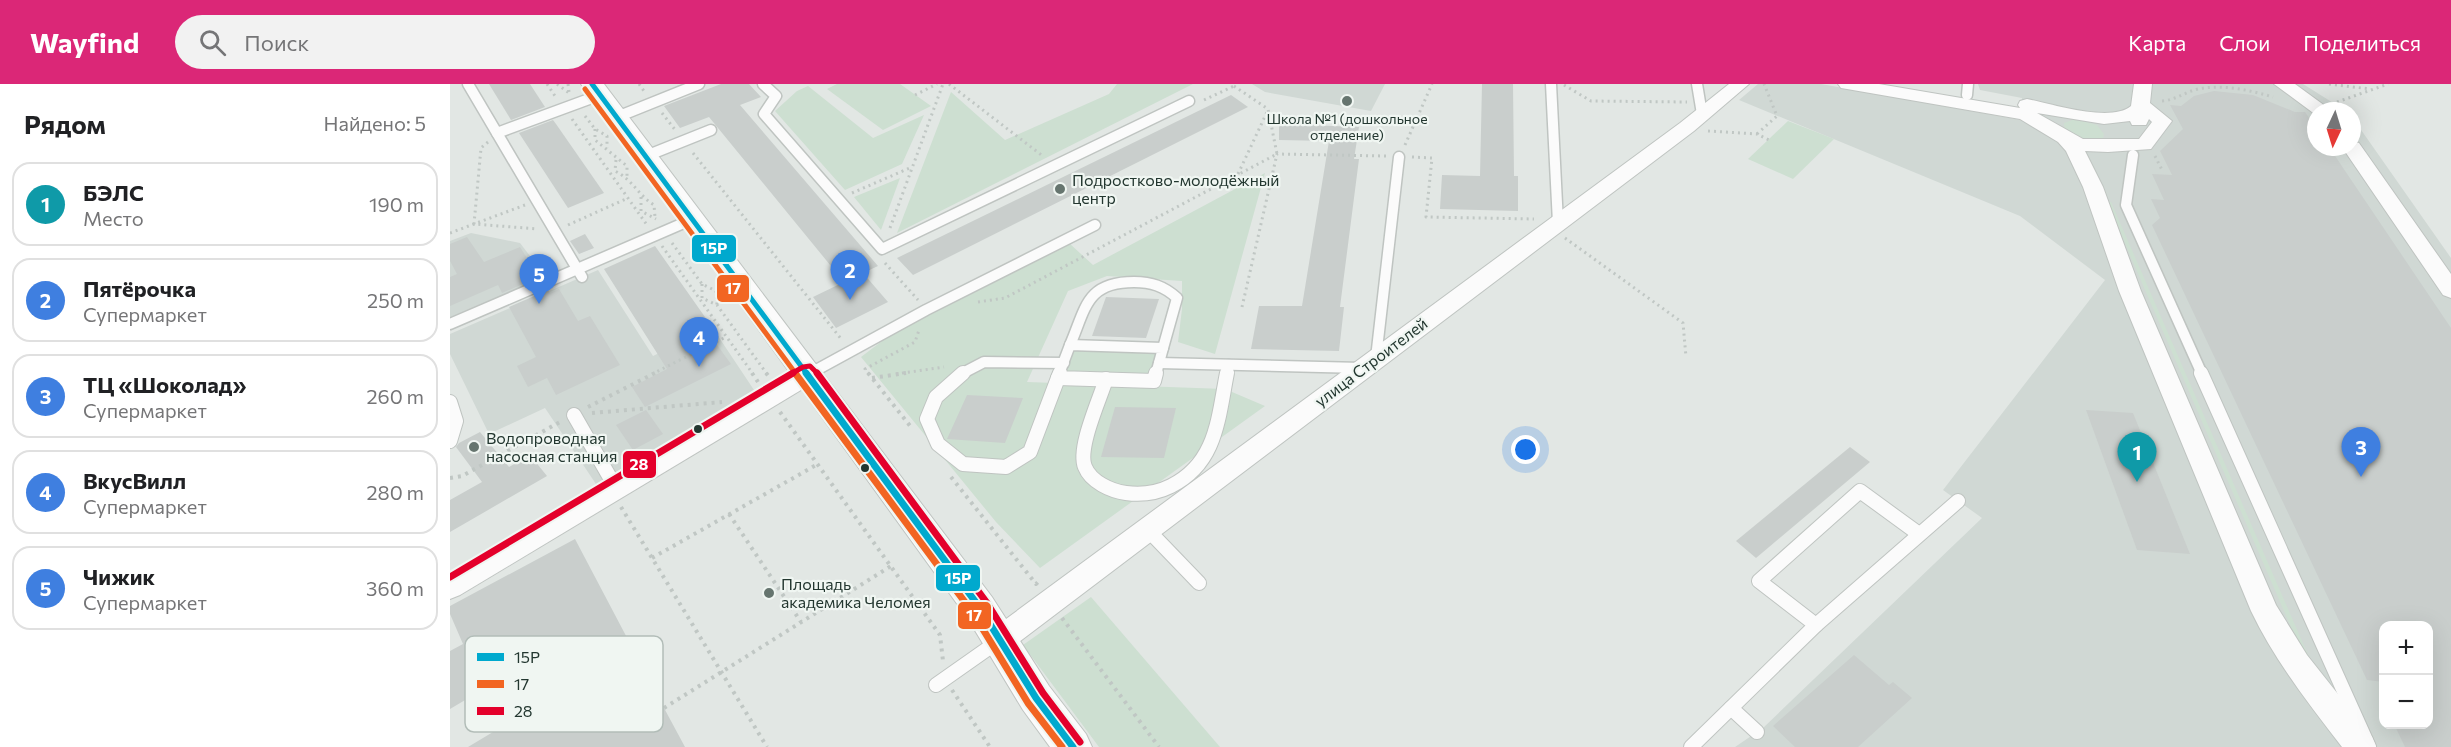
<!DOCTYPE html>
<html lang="ru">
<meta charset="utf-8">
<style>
body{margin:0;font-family:Commissioner,sans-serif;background:#f2f2f2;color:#202124}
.controls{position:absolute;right:18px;bottom:18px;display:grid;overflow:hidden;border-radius:12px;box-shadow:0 6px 24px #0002}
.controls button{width:54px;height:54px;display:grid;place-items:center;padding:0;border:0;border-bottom:2px solid #e0e0e0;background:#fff;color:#202124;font:30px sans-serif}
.compass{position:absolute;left:1857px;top:18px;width:54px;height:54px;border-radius:50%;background:#fff;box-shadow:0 6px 24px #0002;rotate:184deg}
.you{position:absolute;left:1076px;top:366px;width:21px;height:21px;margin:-15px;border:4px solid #fff;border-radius:50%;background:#1a73e8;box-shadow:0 0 0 9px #1a73e833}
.badge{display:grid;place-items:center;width:39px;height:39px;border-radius:50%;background:#db2777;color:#fff;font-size:20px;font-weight:700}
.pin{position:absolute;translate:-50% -50px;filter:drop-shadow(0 2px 3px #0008)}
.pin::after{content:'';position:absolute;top:32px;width:21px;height:18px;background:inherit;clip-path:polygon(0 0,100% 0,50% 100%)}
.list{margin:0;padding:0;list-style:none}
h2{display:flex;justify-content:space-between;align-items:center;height:78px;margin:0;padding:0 24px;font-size:26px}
h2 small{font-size:20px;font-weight:400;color:#757577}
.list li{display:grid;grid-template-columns:39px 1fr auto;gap:18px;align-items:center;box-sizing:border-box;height:84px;margin:0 12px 12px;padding:0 12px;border:2px solid #e0e0e0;border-radius:18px}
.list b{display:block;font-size:22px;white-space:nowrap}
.list p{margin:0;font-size:20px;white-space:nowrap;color:#757577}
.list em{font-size:20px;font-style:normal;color:#757577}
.icon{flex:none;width:33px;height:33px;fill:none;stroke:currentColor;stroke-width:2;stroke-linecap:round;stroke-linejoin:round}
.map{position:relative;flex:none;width:2001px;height:663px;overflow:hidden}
header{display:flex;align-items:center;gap:36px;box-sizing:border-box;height:84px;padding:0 30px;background:#db2777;color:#fff}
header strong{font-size:28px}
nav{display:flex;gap:33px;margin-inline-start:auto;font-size:21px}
.search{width:420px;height:54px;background:#f2f2f2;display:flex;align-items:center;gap:15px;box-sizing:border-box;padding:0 21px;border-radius:33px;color:#757577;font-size:22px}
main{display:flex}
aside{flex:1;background:#fff}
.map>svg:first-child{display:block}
.built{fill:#d0d8d4;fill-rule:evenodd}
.green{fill:#cddfd1}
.building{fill:#c9cecc}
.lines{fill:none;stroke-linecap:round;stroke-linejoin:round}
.service-far1-casing{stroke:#bfc4c1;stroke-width:13}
.service-casing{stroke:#bfc4c1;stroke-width:16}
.minor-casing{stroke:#bfc4c1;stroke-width:2}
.tertiary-casing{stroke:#bfc4c1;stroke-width:2}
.path-far1{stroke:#c0c7c4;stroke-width:3;stroke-dasharray:2 4;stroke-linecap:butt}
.path{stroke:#c0c7c4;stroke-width:4;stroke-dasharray:3 5;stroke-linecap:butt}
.service-far1{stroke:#fbfbfb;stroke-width:10}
.service{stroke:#fbfbfb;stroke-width:14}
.minor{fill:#fbfbfb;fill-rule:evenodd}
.tertiary{fill:#fbfbfb;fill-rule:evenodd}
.bus-1-far1-casing{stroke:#f0f6f2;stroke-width:9}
.bus-1-casing{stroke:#f0f6f2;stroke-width:11}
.bus-2-far1-casing{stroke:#f0f6f2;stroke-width:9}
.bus-2-casing{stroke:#f0f6f2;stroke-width:11}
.bus-3-far1-casing{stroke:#f0f6f2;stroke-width:9}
.bus-3-casing{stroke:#f0f6f2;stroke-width:11}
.bus-1-far1{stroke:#00a9ce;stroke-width:5}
.bus-1{stroke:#00a9ce;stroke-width:7}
.bus-2-far1{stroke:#f26522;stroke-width:5}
.bus-2{stroke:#f26522;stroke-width:7}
.bus-3-far1{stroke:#e4002b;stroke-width:5}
.bus-3{stroke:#e4002b;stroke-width:7}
.poi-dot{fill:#66756f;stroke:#f0f6f2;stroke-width:2}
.bus-dot{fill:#233730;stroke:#f0f6f2;stroke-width:2}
.labels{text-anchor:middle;stroke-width:4.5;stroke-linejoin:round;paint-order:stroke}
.far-poi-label{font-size:14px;fill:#233730;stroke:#f0f6f2}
.poi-label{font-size:16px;fill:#233730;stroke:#f0f6f2;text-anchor:start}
.street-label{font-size:16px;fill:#233730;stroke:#f0f6f2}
.key{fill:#f0f6f2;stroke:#b2bdb8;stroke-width:1.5}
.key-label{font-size:16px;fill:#233730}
.line-badge{stroke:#f0f6f2;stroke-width:2}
.badge-label{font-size:16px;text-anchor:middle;font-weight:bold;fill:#fff}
</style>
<header>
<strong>Wayfind</strong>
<div class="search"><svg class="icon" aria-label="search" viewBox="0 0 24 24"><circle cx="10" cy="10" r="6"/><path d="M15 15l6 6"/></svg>Поиск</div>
<nav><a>Карта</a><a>Слои</a><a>Поделиться</a></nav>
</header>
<main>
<aside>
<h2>Рядом<small>Найдено: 5</small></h2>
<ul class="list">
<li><span class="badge" style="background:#0f9aa8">1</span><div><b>БЭЛС</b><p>Место</p></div><em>190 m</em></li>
<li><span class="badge" style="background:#3f7fe0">2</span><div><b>Пятёрочка</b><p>Супермаркет</p></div><em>250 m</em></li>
<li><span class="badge" style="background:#3f7fe0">3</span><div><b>ТЦ «Шоколад»</b><p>Супермаркет</p></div><em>260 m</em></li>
<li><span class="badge" style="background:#3f7fe0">4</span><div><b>ВкусВилл</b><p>Супермаркет</p></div><em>280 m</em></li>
<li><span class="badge" style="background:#3f7fe0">5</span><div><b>Чижик</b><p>Супермаркет</p></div><em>360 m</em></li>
</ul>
</aside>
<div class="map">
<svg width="2001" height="663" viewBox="0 0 2001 663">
<rect width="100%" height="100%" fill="#e2e7e4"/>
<g class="built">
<polygon points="802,0 935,0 921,27 815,8"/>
<path d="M 1308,0 L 1371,0 L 1571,36 L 1572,14 L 1530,6 L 1528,0 L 1853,0 L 1896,27 L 1866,27 L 1866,63 L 1902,63 L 1902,33 L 2001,174 L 2001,663 L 1285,663 L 1313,644 L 1532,434 L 1493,406 L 1655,196 L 1570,132 L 1289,16 ZM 1934,542 L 1978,542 L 1978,640 L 1934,640 Z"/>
<polygon points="21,149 70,159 97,194 0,235 0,157"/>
<polygon points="148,186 203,272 262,243 310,315 150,406 95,324 39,350 0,270 0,250"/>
</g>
<g class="green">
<polygon points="387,0 450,0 481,22 433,46 377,5"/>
<polygon points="667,0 743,0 447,149 501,8 555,56 659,10"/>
<polygon points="358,2 423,54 474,31 452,80 395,106 325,27 347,7"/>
<path d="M 1625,35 L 1647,41 L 1654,50 L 1653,54 C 1639,62 1627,53 1615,47 L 1614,39 Z"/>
<polygon points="1338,37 1384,55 1343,95 1298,75"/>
<polygon points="815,89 765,270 728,258 732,225 732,197 657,192 618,207 577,298 775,305 815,322 590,484 546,438 411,273 444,248 619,159 643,181"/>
<polygon points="450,94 431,146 404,113"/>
<polygon points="1657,118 1661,118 1865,587 1860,587"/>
<polygon points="625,264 707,268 699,293 616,289"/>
<polygon points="641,513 770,663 649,663 573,561"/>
</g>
<g class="building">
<polygon points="39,0 80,0 95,23 61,36"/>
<polygon points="271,0 299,0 311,13 290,21 428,182 413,189 438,218 386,244 363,213 394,198 259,33 230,44 214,22"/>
<polygon points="1032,0 1063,0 1064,92 1068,92 1068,127 990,125 992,91 1030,92"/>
<polygon points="1764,7 1803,11 1845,28 1855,28 1866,44 1866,63 1879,63 2001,244 2001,663 1955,663 1944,640 1978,640 1978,542 1934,542 1934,598 1917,596 1702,141 1710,134 1701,115 1714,116 1702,90 1722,91 1710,67 1733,45 1720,21 1731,22 1744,12"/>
<polygon points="781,11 798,23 463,191 447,174"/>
<polygon points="103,36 106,40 154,109 118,124 69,49"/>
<polygon points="829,40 909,43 904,75 909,75 890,223 894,223 889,267 801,265 809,222 852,222 879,57 829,56"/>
<polygon points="135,150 144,164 129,170 120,157"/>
<polygon points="17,153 34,178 70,163 89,193 52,209 48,201 0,222 0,193 7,190 0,177 0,160"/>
<polygon points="205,162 262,243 256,246 281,280 195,323 182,303 217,285 154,185"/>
<polygon points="109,205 128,237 140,232 170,281 106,311 97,294 78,303 67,282 86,273 59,223 98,206 100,209"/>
<polygon points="656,213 709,215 696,254 642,252"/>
<polygon points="517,311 573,314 555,359 497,355"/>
<polygon points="665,323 726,324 714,374 651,373"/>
<polygon points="196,326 213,350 183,366 166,341"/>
<polygon points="1636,326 1683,329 1740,470 1687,466"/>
<polygon points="30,348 59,383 80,371 97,392 0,448 0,416 32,398 6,363 9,359"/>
<polygon points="1400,363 1420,378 1306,474 1286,457"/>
<polygon points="125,455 214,624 235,663 18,663 48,645 32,606 0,625 0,567 13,560 0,530 0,522"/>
<polygon points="1404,571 1439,601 1443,598 1462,614 1408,663 1345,663 1323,642"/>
</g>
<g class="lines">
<g class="service-far1-casing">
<g id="service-far1">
<polyline points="18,0 132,193"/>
<polyline points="313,0 326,12 314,30 432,165 739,17"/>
<polyline points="1101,0 1108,139"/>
<polyline points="1247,0 1252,30"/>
<polyline points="1517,11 1518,0"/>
<polyline points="167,33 249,0"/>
<polyline points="47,49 150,11"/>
<polyline points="1683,71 1676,121 1752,290"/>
<polyline points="196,72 261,46"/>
<polyline points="0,240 243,135"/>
<path d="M 620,261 C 636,224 636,198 684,198 C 701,198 714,202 727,214 L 713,264"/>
<polyline points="926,274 949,73"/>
<polyline points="709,279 912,284"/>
<polyline points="359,290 476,226 645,141"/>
<polyline points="511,290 534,278 614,279"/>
<polyline points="609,290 620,261 713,264 706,290"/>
<polyline points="777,290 779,281"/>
</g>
</g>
<g class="service-casing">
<g id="service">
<polyline points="513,289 486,313 477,335 488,360 513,380 556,383 580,368 608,294"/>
<polyline points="610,289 608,294 704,297 706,289"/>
<polyline points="1751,289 1919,663"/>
<polyline points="358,291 362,289"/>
<path d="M 656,295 C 650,315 627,364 635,383 C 641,398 661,407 676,409 C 691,411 707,409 721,402 C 767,379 768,334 777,289"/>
<polyline points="0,318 6,337 0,357"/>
<polyline points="124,331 166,404"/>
<polyline points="697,445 749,499"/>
<polyline points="1366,541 1309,497 1410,407 1469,450"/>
<polyline points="486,601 550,556"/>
<polyline points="1281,624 1307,648"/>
<polyline points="1241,663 1366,541 1508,417"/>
</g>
</g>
<g class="minor-casing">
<g id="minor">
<polygon points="1279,0 1299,0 1244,47 561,564 551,568 541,564 537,555 541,546 1230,39"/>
<path d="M 1388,0 L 1429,0 L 1570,24 L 1568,21 L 1570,17 L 1577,15 C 1602,20 1661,39 1681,22 L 1684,0 L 1702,0 L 1700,19 L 1722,37 L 1701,65 L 1658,68 L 1635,67 L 1653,103 L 1691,207 L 1826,521 L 1857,571 L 1922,653 L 1926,663 L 1892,663 C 1859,620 1825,577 1801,527 L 1669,207 L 1633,103 L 1616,67 L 1608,58 L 1570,35 L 1397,5 L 1391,4 ZM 1587,29 L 1654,40 L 1680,37 L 1682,41 L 1696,41 L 1699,35 L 1702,38 L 1689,55 L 1633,55 Z"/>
<polygon points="1824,0 1845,0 1882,27 1866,27 1866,31"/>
<polygon points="1902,57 1909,59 2001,190 2001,214 1993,211 1892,63 1902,63"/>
<polygon points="358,282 366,285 370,291 366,297 10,511 0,515 0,489 350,285"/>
</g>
</g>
<g class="tertiary-casing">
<polygon id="tertiary" points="131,0 154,0 542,513 599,602 636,650 642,663 600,663 573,626 518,535"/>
</g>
<g class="path-far1">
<polyline points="97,0 105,12"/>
<polyline points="107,0 119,9"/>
<polyline points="118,0 119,8"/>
<polyline points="189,0 194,7"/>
<polyline points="499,0 594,73"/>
<polyline points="1879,0 1920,5"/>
<polyline points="1114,1 1141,17 1237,18"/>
<polyline points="465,11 487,0"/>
<polyline points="754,16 784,2"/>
<path d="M 1712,17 C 1726,16 1735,8 1748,5 C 1773,0 1799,6 1823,13"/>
<polyline points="1887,18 1938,0"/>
<polyline points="212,29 226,47"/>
<polyline points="135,32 145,45 157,52 157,64"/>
<polyline points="122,35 197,141"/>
<polyline points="145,45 145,56 177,82 177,93"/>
<polyline points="1258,47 1307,50 1319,56"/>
<polyline points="1307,50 1327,32 1314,0"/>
<polyline points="38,58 31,64 24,140 75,121"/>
<polyline points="955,61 982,0"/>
<polyline points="243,69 392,256"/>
<polyline points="1705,72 1712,86"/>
<polyline points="962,73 982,74 976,133 1084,135"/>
<path d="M 166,76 L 165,87 C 183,96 187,110 204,121 L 205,133"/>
<polyline points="788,90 818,26"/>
<polyline points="402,109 462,83"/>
<polyline points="191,113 191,127 206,135"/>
<polyline points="118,141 178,114"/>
<polyline points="440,144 493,0"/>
<polyline points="0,149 24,140 88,145"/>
<polyline points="1115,154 1233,239 1236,273"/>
<polyline points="222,159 252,200 266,207 267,221"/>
<polyline points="212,162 303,290"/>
<polyline points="435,179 468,216"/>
<polyline points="252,200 252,214 267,221 317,290"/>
<polyline points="528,218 555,214 827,70 818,25 781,0"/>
<polyline points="792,223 827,70 936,72"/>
<polyline points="202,290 276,253"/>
<polyline points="419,290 415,285 465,258 469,246"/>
<polyline points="446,290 494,283"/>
</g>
<g class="path">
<polyline points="302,289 308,298"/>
<polyline points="316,289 320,294"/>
<polyline points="418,289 461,343"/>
<polyline points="422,294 456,289"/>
<polyline points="138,323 205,289"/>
<polyline points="330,328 490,551 493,577"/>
<polyline points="142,329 272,318"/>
<polyline points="501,393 586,500 588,498"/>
<polyline points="0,394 12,392 110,338"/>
<polyline points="171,423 317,663"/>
<polyline points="279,430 351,538"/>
<polyline points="202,474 368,380"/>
<polyline points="612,534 709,663"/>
<polyline points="502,606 540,663"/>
<polyline points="214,624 441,482"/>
</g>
<use href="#service-far1" class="service-far1"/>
<use href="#service" class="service"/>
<use href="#minor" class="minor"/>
<use href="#tertiary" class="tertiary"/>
<g class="bus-1-far1-casing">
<polyline id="bus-1-far1" points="142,0 357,290"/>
</g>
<g class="bus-1-casing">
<polyline id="bus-1" points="356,289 530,524 586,614 623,663"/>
</g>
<g class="bus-2-far1-casing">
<polyline id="bus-2-far1" points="135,5 346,290"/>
</g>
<g class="bus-2-casing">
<polyline id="bus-2" points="345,289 523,529 578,619 612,663"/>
</g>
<g class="bus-3-far1-casing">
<polyline id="bus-3-far1" points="341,290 353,283 360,282 368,290"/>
</g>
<g class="bus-3-casing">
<g id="bus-3">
<polyline points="367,289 537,519 593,609 630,658"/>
<polyline points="0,493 343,289"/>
</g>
</g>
<use href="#bus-1-far1" class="bus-1-far1"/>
<use href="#bus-1" class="bus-1"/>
<use href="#bus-2-far1" class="bus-2-far1"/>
<use href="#bus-2" class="bus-2"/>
<use href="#bus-3-far1" class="bus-3-far1"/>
<use href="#bus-3" class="bus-3"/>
</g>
<g class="poi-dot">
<circle cx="897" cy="17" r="6"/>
<circle cx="610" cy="105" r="6"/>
<circle cx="24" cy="363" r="6"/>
<circle cx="319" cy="509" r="6"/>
</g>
<g class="bus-dot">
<circle cx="248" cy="345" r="5"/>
<circle cx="415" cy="384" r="5"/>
</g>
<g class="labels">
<g class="far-poi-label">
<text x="897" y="40">Школа №1 (дошкольное<tspan x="897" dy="16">отделение)</tspan></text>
</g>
<g class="poi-label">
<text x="622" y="102">Подростково-молодёжный<tspan x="622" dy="18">центр</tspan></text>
<text x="36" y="360">Водопроводная<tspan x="36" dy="18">насосная станция</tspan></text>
<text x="331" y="506">Площадь<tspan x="331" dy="18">академика Челомея</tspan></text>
</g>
<g class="street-label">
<text transform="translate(921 278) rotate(-37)" y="6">улица Строителей</text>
</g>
</g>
<rect x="15" y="552" width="198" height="96" rx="9" class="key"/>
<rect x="27" y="569" width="27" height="8" fill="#00a9ce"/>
<rect x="27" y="596" width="27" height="8" fill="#f26522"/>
<rect x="27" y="623" width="27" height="8" fill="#e4002b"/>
<g class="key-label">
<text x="64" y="579">15Р</text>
<text x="64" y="606">17</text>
<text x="64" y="633">28</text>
</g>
<g class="line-badge">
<rect x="241" y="150" width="46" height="29" rx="6" fill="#00a9ce"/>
<rect x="266" y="190" width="34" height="29" rx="6" fill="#f26522"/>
<rect x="172" y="366" width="35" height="29" rx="6" fill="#e4002b"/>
<rect x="485" y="480" width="46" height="28" rx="6" fill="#00a9ce"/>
<rect x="507" y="517" width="35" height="29" rx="6" fill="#f26522"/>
</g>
<g class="badge-label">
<text x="264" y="170">15Р</text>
<text x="283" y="210">17</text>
<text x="189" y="386">28</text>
<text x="508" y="500">15Р</text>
<text x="524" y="537">17</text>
</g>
</svg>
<div class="controls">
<button>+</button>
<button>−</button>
</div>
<svg class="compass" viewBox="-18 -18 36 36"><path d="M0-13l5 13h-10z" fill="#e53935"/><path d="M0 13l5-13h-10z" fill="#757577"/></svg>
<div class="you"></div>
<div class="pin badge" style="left:1687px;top:398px;background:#0f9aa8">1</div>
<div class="pin badge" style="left:400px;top:216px;background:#3f7fe0">2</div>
<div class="pin badge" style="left:1911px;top:393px;background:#3f7fe0">3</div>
<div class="pin badge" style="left:249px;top:283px;background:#3f7fe0">4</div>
<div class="pin badge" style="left:89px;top:220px;background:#3f7fe0">5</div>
</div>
</main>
